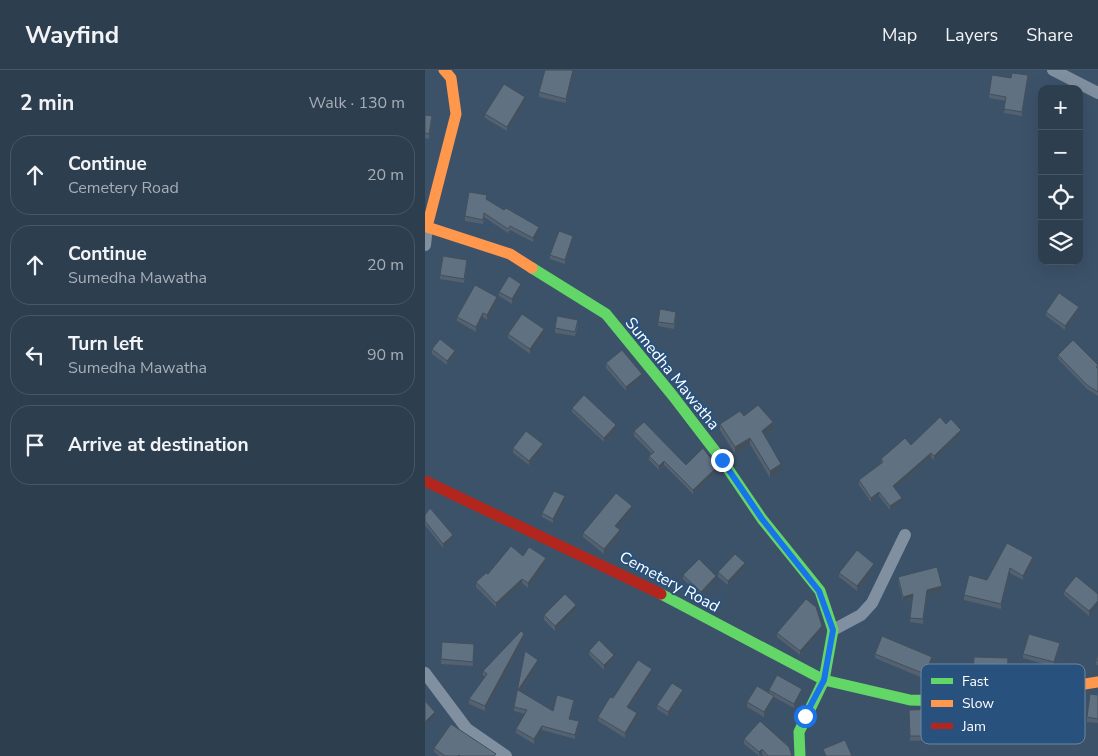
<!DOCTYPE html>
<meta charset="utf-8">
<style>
body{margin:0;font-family:"Nunito Sans",sans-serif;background:#354556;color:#f1f3f6}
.controls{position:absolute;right:15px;top:15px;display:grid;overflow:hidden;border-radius:10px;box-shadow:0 5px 20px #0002}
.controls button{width:45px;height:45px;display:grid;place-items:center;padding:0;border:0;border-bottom:1px solid #485766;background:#2d3e4f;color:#f1f3f6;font:25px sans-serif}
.stop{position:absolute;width:15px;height:15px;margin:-11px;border:4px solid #1a73e8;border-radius:50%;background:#fff}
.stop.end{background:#1a73e8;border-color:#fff;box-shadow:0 1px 5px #0008}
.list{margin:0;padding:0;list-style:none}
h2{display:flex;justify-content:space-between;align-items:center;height:65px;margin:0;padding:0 20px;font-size:21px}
h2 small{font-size:16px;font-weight:400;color:#a7aeb7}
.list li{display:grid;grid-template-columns:32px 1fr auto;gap:15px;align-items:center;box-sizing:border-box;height:80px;margin:0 10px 10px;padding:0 10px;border:1px solid #485766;border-radius:20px}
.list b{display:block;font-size:19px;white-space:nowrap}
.list p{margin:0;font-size:16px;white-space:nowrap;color:#a7aeb7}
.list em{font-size:16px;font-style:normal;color:#a7aeb7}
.icon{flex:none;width:28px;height:28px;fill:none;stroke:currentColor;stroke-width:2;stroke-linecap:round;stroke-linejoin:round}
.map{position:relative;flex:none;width:673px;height:686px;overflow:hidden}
header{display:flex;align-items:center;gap:30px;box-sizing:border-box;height:70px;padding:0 25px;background:#2d3e4f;border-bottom:1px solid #485766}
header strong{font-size:24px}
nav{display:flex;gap:28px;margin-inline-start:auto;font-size:18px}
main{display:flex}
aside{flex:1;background:#2d3e4f}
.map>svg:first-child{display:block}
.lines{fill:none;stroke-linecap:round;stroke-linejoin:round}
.street{stroke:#8190a0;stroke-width:12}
.fast{stroke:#63d668;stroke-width:11}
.slow{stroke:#ff974d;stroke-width:11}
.jam{stroke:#b3261e;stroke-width:11}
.wall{fill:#536170}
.shaded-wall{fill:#434f5b}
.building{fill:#607182;stroke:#434f5b}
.route{stroke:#1a73e8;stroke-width:6}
.labels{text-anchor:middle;stroke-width:4;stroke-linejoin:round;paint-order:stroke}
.street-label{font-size:16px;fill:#fff;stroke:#28527d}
.key{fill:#28527d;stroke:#6886a4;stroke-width:1}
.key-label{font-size:14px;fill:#fff}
</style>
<header>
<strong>Wayfind</strong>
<nav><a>Map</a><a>Layers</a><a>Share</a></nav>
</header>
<main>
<aside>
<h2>2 min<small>Walk · 130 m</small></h2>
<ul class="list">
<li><svg class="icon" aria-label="ahead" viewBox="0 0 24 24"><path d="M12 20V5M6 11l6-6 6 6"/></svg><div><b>Continue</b><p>Cemetery Road</p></div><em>20 m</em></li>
<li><svg class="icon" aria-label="ahead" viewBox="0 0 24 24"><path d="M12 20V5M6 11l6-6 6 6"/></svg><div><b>Continue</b><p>Sumedha Mawatha</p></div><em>20 m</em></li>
<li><svg class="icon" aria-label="left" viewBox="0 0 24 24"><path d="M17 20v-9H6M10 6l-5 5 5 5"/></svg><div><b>Turn left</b><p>Sumedha Mawatha</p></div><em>90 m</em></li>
<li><svg class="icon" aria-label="arrive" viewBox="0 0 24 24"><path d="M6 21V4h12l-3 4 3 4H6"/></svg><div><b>Arrive at destination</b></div></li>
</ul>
</aside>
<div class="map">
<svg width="673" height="686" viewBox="0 0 673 686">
<rect width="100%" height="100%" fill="#3c5269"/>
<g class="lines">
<g class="street">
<polyline points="628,0 673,23"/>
<polyline points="0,175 2,157"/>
<polyline points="408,560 436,545 447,533 480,465"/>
<polyline points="0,603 42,659 81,686"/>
</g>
<g class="fast">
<polyline points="107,198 181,244 248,326 297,390 337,449 395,521 408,560 399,610 485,630 518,631"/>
<polyline points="236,524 399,610 374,662 375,686"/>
</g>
<g class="slow">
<polyline points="19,0 26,8 31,44 2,157 85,184 107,198"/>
<polyline points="518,631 545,632 673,612"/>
</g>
<polyline class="jam" points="0,411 236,524"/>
</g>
<g class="wall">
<polygon points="149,0 141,33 114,27 114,22"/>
<polygon points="586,8 603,9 597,46 579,43 581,31 564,28 564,24"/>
<polygon points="100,31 82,61 60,48 60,44"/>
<polygon points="0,45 7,51 4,69 0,68"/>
<polygon points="62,130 114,161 108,172 85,160 83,163 59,147 58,154 40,151 40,146"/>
<polygon points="148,171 140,194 125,189 125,185"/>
<polygon points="42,194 39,213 15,209 15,205"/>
<polygon points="96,218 87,234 74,226 74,222"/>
<polygon points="72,231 62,250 58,247 51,262 32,251 32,247"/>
<polygon points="654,241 640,260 621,246 621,242"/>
<polygon points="251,246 249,259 233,256 233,252"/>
<polygon points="153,255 150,266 130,263 130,258"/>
<polygon points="83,264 119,264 105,284 83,268"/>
<polygon points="7,279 30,285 22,295 7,284"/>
<polygon points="633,285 673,295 673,326 662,319 633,289"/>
<polygon points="181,293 217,308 201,321 181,298"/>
<polygon points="147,338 191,359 179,372 147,342"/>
<polygon points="319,346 348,359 339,366 356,401 345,408 325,374 310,384 295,360 295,354"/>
<polygon points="521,354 536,364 509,390 506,387 470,418 477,432 465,440 454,426 446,432 434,415 434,410 456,394 456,389 486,375"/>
<polygon points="209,361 261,395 292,401 268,424 239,395 234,400 224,390 224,386 227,384 209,366"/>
<polygon points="88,378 118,378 104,395 88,383"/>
<polygon points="140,431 128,453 117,447 117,443"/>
<polygon points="207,440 192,457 195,464 179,484 158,467 158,463"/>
<polygon points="0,445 28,469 18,478 0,455"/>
<polygon points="582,473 608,491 598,510 585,503 576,539 539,530 539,525 562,510"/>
<polygon points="98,486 121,493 103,518 97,513 71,537 51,517 51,512 63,504"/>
<polygon points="320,498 303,515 293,507 293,502"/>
<polygon points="449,498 432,521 414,507 414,503"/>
<polygon points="258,505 291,510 276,526 258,509"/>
<polygon points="473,507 517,521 502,525 498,554 485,552 487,529 478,531 473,511"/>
<polygon points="639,521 673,524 664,546 639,525"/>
<polygon points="151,540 130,561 119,550 119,545"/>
<polygon points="397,560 375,585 352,567 352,563"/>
<polygon points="99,568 60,641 44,634 44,629 60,607 58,605 58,601"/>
<polygon points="49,574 48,596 16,594 16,589"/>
<polygon points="635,577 629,597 598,588 598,584"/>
<polygon points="100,581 113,594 95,622 128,641 149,634 145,649 154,656 150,669 117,660 109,674 91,663 91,659 100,644 89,641 89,637"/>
<polygon points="164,581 189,589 179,600 164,585"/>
<polygon points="450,584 507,592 500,609 450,588"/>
<polygon points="673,584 673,595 671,595 671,590"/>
<polygon points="549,587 583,588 582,613 548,611"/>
<polygon points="227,603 204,638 212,648 200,668 173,651 173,647 188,628"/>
<polygon points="344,620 377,623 369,638 349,627 349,630 339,647 322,637 322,632 344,623"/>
<polygon points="258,624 243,646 232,639 232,635"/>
<polygon points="673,625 673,653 662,652 662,647"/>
<polygon points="518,639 519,670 485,671 484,640"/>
<polygon points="319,669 367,686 339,686 337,684 335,686 334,686 319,674"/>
<polygon points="9,678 71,686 14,686 9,682"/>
</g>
<g class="shaded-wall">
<polygon points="148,0 149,0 149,1 141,33 141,29"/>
<polygon points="603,5 603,9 597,46 597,42"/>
<polygon points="100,27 100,31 82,61 82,57"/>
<polygon points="7,46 7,51 4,69 4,64"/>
<polygon points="114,157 114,161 108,172 108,168"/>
<polygon points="148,166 148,171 140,194 140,190"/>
<polygon points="96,214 96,218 87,234 87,229"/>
<polygon points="72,227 72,231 62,250 62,245"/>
<polygon points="654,237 654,241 640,260 640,256"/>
<polygon points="58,243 58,247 51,262 51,257"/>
<polygon points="119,259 119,264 105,284 105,279"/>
<polygon points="30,281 30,285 22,295 22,291"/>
<polygon points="217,304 217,308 201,321 201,317"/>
<polygon points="348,352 348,359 337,368 337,361"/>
<polygon points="191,355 191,359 179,372 179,368"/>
<polygon points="536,360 536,364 509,390 509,386"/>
<polygon points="325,368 325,374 310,384 310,377"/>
<polygon points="118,374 118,378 104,395 104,391"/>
<polygon points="506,383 506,387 468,420 468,416"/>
<polygon points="239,391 239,395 234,400 234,396"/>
<polygon points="356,394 356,401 345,408 345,401"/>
<polygon points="292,397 292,401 268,424 268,420"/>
<polygon points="454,422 454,426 446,432 446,428"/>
<polygon points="140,426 140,431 128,453 128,449"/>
<polygon points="477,428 477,432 465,440 465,436"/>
<polygon points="207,436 207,440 190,460 190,456"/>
<polygon points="195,460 195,464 179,484 179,479"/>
<polygon points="28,465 28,469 18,478 18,474"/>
<polygon points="608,487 608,491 598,510 598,506"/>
<polygon points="121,488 121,493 103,518 103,513"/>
<polygon points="320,493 320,498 303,515 303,511"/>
<polygon points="449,494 449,498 432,521 432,516"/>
<polygon points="585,498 585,503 576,539 576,534"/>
<polygon points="291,506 291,510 276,526 276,522"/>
<polygon points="97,509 97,513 71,537 71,533"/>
<polygon points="517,516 517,521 502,525 498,554 502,520"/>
<polygon points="488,524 488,528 478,531 478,527"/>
<polygon points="673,531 673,535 664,546 664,541"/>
<polygon points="151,535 151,540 130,561 130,556"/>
<polygon points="2,540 2,545 0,547 0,543"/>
<polygon points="397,556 397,560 375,585 375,581"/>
<polygon points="99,564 99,568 60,641 60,636"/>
<polygon points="635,573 635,577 629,597 629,592"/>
<polygon points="189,585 189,589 179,600 179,595"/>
<polygon points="507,587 507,592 500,609 500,604"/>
<polygon points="113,590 113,594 93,625 93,620"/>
<polygon points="227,599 227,603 202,641 202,637"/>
<polygon points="377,619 377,623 369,638 369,634"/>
<polygon points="258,620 258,624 243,646 243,642"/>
<polygon points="349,626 349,630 339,647 339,642"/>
<polygon points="149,630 149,634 144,653 144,649"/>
<polygon points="10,642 10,646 0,656 0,652"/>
<polygon points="212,643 212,648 200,668 200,663"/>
<polygon points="154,651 154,656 150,669 150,665"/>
<polygon points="117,656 117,660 109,674 109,669"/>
<polygon points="337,679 337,684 334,686 334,682"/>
</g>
<g class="building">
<polygon points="120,0 148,0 141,29 114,22"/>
<polygon points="587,3 603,5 597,42 579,39 581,27 564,24 567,5 586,8"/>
<polygon points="79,14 100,27 82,57 60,44"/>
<polygon points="0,45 7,46 4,64 0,63"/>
<polygon points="44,122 62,125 61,129 79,140 81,138 114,157 108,168 85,156 83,159 59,143 58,150 40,146"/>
<polygon points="134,161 148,166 140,190 125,185"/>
<polygon points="18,186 42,190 39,209 15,205"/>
<polygon points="84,206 96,214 87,229 74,222"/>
<polygon points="50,215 72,227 62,245 58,243 51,257 32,247"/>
<polygon points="634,223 654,237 640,256 621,242"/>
<polygon points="235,239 251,242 249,254 233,252"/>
<polygon points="97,244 119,259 105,279 83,264"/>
<polygon points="132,246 153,250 150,262 130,258"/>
<polygon points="15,269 30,281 22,291 7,279"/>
<polygon points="648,270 673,295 671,297 673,298 673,322 662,315 633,285"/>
<polygon points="197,280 217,304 201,317 181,293"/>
<polygon points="159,325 191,355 179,368 147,338"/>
<polygon points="333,335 348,352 337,361 356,394 345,401 325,368 310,377 295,354 315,341 319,346"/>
<polygon points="515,347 521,354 526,349 536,360 509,386 506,383 468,416 477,428 465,436 454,422 446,428 434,410 458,392 456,389 480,368 486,375"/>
<polygon points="219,352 261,395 278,378 292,397 268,420 239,391 234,396 224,386 229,382 209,361"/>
<polygon points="101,361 118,374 104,391 88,378"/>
<polygon points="129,421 140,426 128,449 117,443"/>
<polygon points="191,423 207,436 190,456 195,460 179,479 158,463"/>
<polygon points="5,438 28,465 18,474 0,451 0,445"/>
<polygon points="582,473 608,487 598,506 585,498 576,534 539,525 544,505 562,510"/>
<polygon points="86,476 98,486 104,477 121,488 103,513 97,509 71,533 51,512 61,503 63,504"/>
<polygon points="432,480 449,494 432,516 414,503"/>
<polygon points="310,484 320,493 303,511 293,502"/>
<polygon points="274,489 291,506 276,522 258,505"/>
<polygon points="512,497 517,516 502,520 498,549 485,548 488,524 478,527 473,507"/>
<polygon points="651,506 673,524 673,531 664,541 639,521"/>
<polygon points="140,524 151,535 130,556 119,545"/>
<polygon points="381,529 391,537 397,556 375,581 352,563"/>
<polygon points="96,561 99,564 60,636 44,629 62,604 58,601"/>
<polygon points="604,564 635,573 629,592 598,584"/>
<polygon points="457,566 507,587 500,604 450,584"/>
<polygon points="174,570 189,585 179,595 164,581"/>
<polygon points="17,572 49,574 48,592 16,589"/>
<polygon points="100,581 113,590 93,620 128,641 132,625 149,630 144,649 154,651 150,665 117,656 109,669 91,659 102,640 89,637"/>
<polygon points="673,584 673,591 671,590"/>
<polygon points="549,587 583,588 582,608 548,607"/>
<polygon points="213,590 227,599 202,637 212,643 200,663 173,647 185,627 188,628"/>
<polygon points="352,605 377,619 369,634 344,620"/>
<polygon points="247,613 258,620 243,642 232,635"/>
<polygon points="332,616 349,626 339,642 322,632"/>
<polygon points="665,624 673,625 673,649 662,647"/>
<polygon points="0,631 10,642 0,652"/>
<polygon points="518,639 519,666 485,666 484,640"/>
<polygon points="335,651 364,677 367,686 343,686 337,679 334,682 319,669"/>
<polygon points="26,654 71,684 69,686 35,686 34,685 33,686 20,686 9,678"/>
<polygon points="420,670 427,686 401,686 398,679"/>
</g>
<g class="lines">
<polyline class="route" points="297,390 337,449 394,521 408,560 399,610 380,646"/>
</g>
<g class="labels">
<g class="street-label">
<text transform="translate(248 303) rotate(51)" y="6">Sumedha Mawatha</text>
<text transform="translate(245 511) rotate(28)" y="6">Cemetery Road</text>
</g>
</g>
<rect x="496" y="594" width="164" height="80" rx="8" class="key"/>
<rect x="506" y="608" width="22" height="6" fill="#63d668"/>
<rect x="506" y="630" width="22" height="7" fill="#ff974d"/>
<rect x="506" y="653" width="22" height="6" fill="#b3261e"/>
<g class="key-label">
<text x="537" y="616">Fast</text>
<text x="537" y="638">Slow</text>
<text x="537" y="661">Jam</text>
</g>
</svg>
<div class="controls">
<button>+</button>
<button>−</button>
<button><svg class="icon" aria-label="locate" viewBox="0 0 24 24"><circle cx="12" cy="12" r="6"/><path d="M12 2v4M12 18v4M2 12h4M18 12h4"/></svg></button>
<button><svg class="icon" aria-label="layers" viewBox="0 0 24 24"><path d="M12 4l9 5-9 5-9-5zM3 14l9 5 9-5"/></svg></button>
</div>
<div class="stop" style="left:380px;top:646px"></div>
<div class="stop end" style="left:297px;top:390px"></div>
</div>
</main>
